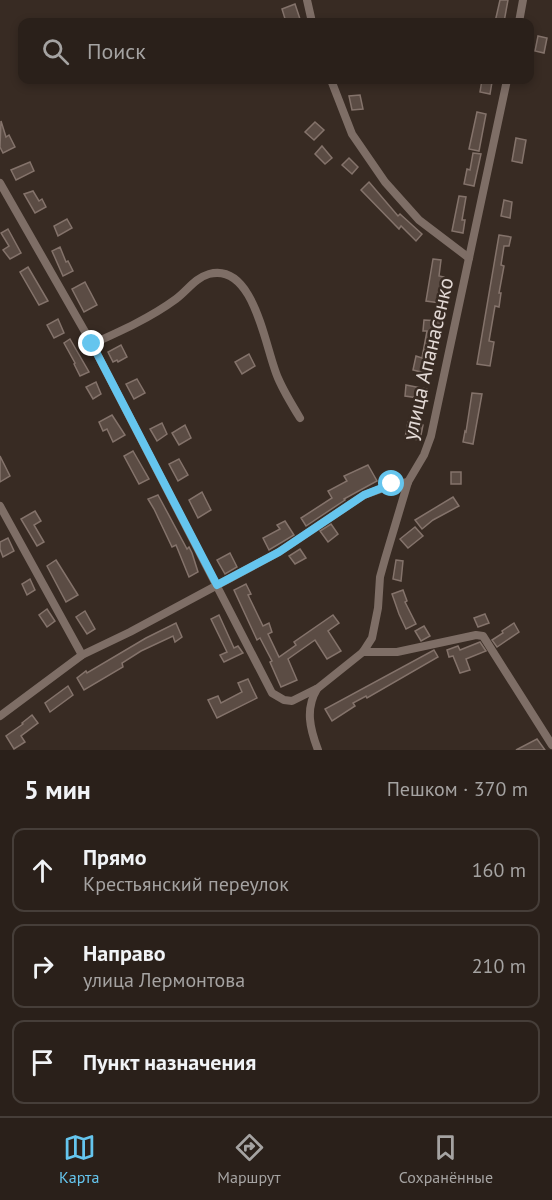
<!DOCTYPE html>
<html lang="ru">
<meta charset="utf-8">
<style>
body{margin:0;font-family:"PT Sans",sans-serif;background:#362d27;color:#f1f3f6}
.stop{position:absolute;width:18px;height:18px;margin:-14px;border:4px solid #65c5ee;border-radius:50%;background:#fff}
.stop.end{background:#65c5ee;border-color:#fff;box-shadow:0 2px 6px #0008}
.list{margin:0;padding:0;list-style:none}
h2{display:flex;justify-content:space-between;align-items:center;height:78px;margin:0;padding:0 24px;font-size:26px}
h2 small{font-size:20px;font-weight:400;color:#a5a3a2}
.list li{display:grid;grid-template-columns:39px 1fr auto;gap:18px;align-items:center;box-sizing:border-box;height:84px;margin:0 12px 12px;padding:0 12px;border:2px solid #463e39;border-radius:12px}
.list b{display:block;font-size:22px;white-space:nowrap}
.list p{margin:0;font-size:20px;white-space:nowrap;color:#a5a3a2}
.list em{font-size:20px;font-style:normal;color:#a5a3a2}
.icon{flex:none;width:33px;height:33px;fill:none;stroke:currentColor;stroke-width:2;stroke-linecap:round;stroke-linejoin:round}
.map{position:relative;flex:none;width:552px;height:750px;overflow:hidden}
.search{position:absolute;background:#2a201a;box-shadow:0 3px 9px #0003;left:18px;right:18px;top:18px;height:66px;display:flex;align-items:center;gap:15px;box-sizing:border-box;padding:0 21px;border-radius:12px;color:#a5a3a2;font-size:22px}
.sheet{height:366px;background:#2a201a}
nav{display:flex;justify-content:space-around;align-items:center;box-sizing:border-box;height:84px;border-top:2px solid #463e39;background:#2a201a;font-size:16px;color:#a5a3a2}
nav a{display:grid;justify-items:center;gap:3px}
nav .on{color:#65c5ee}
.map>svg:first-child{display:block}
.building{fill:#5b4c44;stroke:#84736b;stroke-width:1.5}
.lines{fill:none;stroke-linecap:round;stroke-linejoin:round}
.minor{stroke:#7e6e66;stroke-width:8}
.route{stroke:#65c5ee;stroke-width:8}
.labels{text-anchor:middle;stroke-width:5;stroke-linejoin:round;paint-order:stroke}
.street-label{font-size:21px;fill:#e3d9d5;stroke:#382b23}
</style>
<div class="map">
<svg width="552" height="750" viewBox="0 0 552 750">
<rect width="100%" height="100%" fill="#382b23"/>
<g class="building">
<polygon points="500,0 508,0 504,22 495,22"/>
<polygon points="295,4 301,22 286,22 282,9"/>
<polygon points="538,36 547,38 544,53 535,51"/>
<polygon points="482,80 492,82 490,94 480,92"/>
<polygon points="360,95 363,109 352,110 349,96"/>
<polygon points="477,112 486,114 479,151 469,149"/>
<polygon points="1,121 6,137 9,135 15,147 3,153 0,147"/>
<polygon points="315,122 324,130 314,140 305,132"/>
<polygon points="516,138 526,140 522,163 512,161"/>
<polygon points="322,146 332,158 325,164 315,154"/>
<polygon points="473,153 481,154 474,186 464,184 467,169 470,170"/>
<polygon points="349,158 358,167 352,174 342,165"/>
<polygon points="30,162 34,171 16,180 11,170"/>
<polygon points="369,182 398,216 400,214 422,234 416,241 401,226 399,229 361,190"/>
<polygon points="33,191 39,201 42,199 46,207 35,213 24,194"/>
<polygon points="459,196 466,197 462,220 465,220 463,233 452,231"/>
<polygon points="504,200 512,202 510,218 501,216"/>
<polygon points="67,219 72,228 58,236 54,226"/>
<polygon points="8,229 21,253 10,259 3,250 9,246 1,233"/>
<polygon points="499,235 511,237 509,246 504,246 501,265 504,266 499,293 501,293 499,307 495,306 489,341 494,342 490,366 477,364"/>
<polygon points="60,247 66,262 68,261 73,271 63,276 52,251"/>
<polygon points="433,259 441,260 439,276 444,277 440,303 426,301"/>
<polygon points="28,267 48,301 39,305 20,272"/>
<polygon points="85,282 97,305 84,312 72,289"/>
<polygon points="58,319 64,333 54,338 47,325"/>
<polygon points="424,320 440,321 435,355 429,355 425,373 413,370 416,356 422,358 427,331 423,331"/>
<polygon points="70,339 89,372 80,376 74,364 75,363 64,343"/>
<polygon points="121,345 127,357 118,362 117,360 113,362 108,352"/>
<polygon points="249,354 255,366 242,374 235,362"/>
<polygon points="137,379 145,393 134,399 126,384"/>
<polygon points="96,382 101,394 93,399 86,387"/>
<polygon points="406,385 427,389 425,399 405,396"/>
<polygon points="472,393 482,394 473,444 463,442 465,431 466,432"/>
<polygon points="112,415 125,435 113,442 107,429 103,431 99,422"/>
<polygon points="408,422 423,425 420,440 405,438"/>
<polygon points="162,423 167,434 157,441 150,429"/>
<polygon points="185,425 191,438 179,445 172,433"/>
<polygon points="133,451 149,479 139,484 124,456"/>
<polygon points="0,456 10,476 0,482"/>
<polygon points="179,459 188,475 178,481 169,464"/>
<polygon points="368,465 377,481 344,499 345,500 306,526 301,518 332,498 328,491 347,481 344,476"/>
<rect x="451" y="472" width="10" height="12"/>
<polygon points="202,492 211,510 198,518 189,500"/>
<polygon points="158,495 187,549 189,547 192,553 198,572 189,577 176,545 172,547 154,509 148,499"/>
<polygon points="453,497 459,506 433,520 422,529 415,520"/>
<polygon points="35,511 41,521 34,525 44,542 37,546 21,519"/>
<polygon points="285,521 294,535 269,550 263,538 280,529 277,525"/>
<polygon points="331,524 338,534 328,542 320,531"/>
<polygon points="415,527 423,536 408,548 400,539"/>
<polygon points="8,538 14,551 3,557 0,549 0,542"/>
<polygon points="300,549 306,558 295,564 289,556"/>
<polygon points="230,553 237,567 225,574 217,560"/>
<polygon points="56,560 78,595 66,602 47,566"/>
<polygon points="396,560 403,561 401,581 393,579"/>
<polygon points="30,579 35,590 27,595 22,584"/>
<polygon points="246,584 251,594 248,595 263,626 269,623 272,632 268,634 279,657 296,645 294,642 333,615 339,623 328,631 341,651 327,659 315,640 288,659 297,680 281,687 270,662 272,661 260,638 257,640 234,590"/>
<polygon points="403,590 407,601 405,602 416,624 406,629 399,614 392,594"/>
<polygon points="47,609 55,621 47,627 39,615"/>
<polygon points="85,611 95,629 87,634 76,617"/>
<polygon points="485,614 489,623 478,627 474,618"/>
<polygon points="219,615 234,648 238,646 243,653 224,662 220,655 227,652 211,619"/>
<polygon points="176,623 182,637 175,642 173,636 141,651 122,663 123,667 84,690 77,678 86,671 87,673 146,638"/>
<polygon points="514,623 519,632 497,647 492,640 503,633 502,631"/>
<polygon points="424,626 430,636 421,641 415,631"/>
<polygon points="480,642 486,651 466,659 470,670 460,673 453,656 449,657 447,650 458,646 460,650"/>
<polygon points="434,650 438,657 367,698 366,696 353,703 355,706 332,721 325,709"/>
<polygon points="248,679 257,698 217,718 208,700 218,696 221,703 242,692 238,683"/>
<polygon points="68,686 73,695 50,712 45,703"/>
<polygon points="32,715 38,723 21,736 25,742 14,749 6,736 23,724 22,723"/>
<polygon points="537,739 545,750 516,750"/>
</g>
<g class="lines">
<g class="minor">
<polyline points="307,0 312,22"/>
<polyline points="519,22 523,0"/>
<polyline points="331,80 352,134 385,182 419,220 469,258"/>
<polyline points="0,183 92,344 272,693 284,700 292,701 318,688 363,652 372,638 378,608 380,577 385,559 408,482 424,455 431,436 507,80"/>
<path d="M 92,344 C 121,331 150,318 176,299 C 187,291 195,278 209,274 C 255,262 265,349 278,378 C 284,392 292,405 300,418"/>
<polyline points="0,506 82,655"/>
<polyline points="363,652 397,652 476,635 483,636 552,745"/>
<path d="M 317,689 C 305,709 310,729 318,750"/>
<polyline points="0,716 82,655 130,632 279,552 364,495 392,485 408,482"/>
</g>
</g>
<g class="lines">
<polyline class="route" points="92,344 217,585 279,552 364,495 392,484"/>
</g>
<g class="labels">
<g class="street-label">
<text transform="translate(428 359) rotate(-77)" y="7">улица Апанасенко</text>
</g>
</g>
</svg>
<div class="stop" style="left:392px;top:484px"></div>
<div class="stop end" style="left:92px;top:344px"></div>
<div class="search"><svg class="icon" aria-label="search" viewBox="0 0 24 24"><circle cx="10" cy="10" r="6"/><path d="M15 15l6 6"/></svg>Поиск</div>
</div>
<section class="sheet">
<h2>5 мин<small>Пешком · 370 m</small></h2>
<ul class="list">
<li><svg class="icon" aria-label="ahead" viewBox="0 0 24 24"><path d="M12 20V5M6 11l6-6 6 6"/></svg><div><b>Прямо</b><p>Крестьянский переулок</p></div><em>160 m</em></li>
<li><svg class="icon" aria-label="right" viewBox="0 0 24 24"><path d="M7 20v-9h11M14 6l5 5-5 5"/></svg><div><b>Направо</b><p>улица Лермонтова</p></div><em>210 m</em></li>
<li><svg class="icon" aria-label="arrive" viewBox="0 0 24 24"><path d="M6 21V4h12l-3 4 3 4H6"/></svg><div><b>Пункт назначения</b></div></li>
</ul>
</section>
<nav>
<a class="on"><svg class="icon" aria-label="map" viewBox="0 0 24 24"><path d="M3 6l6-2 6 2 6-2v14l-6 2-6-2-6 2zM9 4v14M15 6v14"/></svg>Карта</a>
<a><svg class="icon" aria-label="directions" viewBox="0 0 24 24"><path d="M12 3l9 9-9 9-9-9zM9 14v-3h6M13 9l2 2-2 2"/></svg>Маршрут</a>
<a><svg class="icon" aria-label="saved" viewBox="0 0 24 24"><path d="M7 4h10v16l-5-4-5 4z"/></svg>Сохранённые</a>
</nav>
